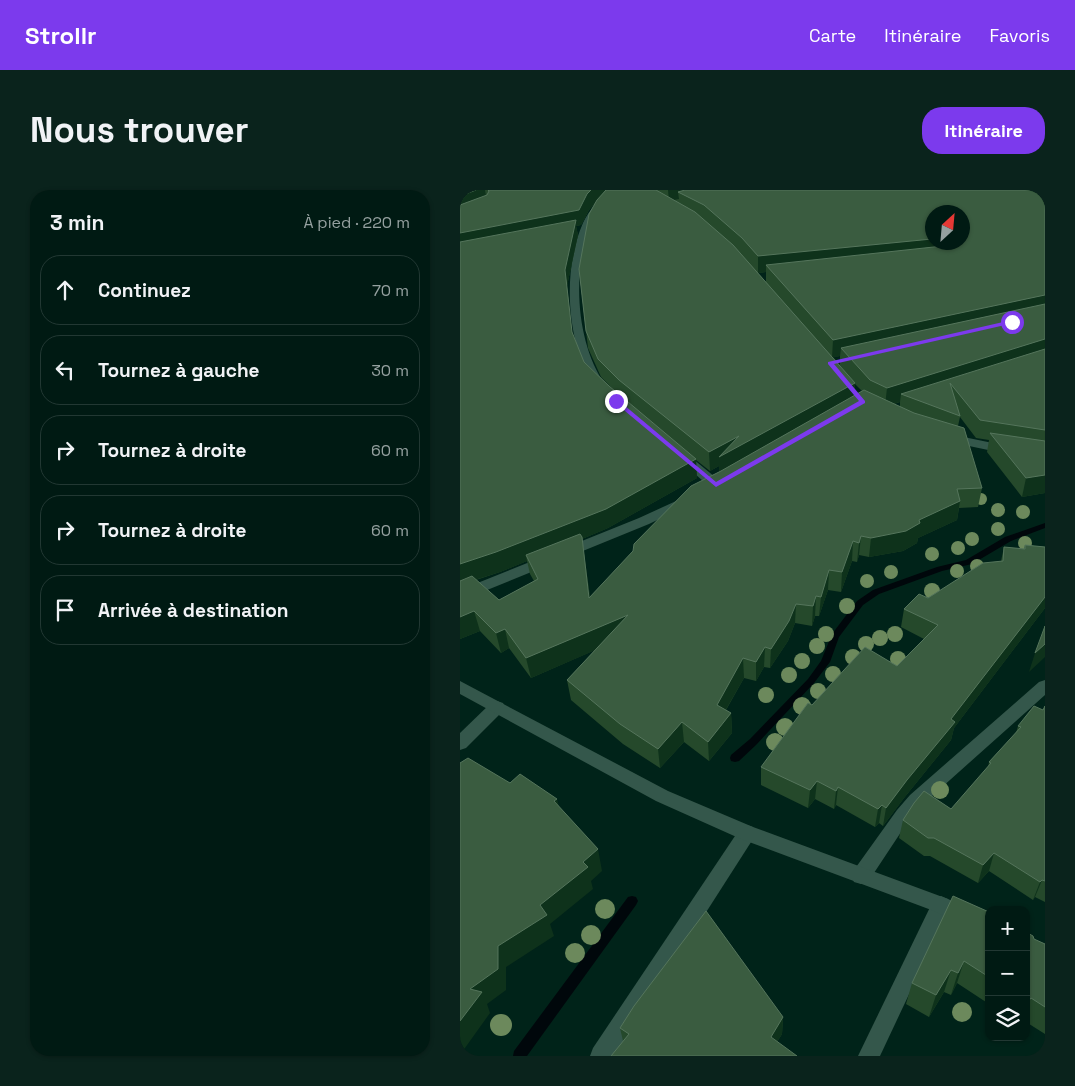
<!DOCTYPE html>
<html lang="fr">
<meta charset="utf-8">
<style>
body{margin:0;font-family:"Space Grotesk",sans-serif;background:#0a231c;color:#f1f3f6}
.controls{position:absolute;right:15px;bottom:15px;display:grid;overflow:hidden;border-radius:10px;box-shadow:0 1px 4px #0004}
.controls button{width:45px;height:45px;display:grid;place-items:center;padding:0;border:0;border-bottom:1px solid #223833;background:#001a13;color:#f1f3f6;font:25px sans-serif}
.compass{position:absolute;left:465px;top:15px;width:45px;height:45px;border-radius:50%;background:#001a13;box-shadow:0 1px 4px #0004;rotate:26deg}
.stop{position:absolute;width:15px;height:15px;margin:-11px;border:4px solid #7c3aed;border-radius:50%;background:#fff}
.stop.end{background:#7c3aed;border-color:#fff;box-shadow:0 1px 5px #0008}
.list{margin:0;padding:0;list-style:none}
h2{display:flex;justify-content:space-between;align-items:center;height:65px;margin:0;padding:0 20px;font-size:21px}
h2 small{font-size:16px;font-weight:400;color:#95a1a0}
.list li{display:grid;grid-template-columns:32px 1fr auto;gap:15px;align-items:center;box-sizing:border-box;height:70px;margin:0 10px 10px;padding:0 10px;border:1px solid #223833;border-radius:20px}
.list b{display:block;font-size:19px;white-space:nowrap}
.list em{font-size:16px;font-style:normal;color:#95a1a0}
.icon{flex:none;width:28px;height:28px;fill:none;stroke:currentColor;stroke-width:2;stroke-linecap:round;stroke-linejoin:round}
.map{position:relative;flex:none;width:585px;height:866px;overflow:hidden;border-radius:20px}
header{display:flex;align-items:center;gap:30px;box-sizing:border-box;height:70px;padding:0 25px;background:#7c3aed;color:#fff}
header strong{font-size:24px}
nav{display:flex;gap:28px;margin-inline-start:auto;font-size:18px}
.intro{display:flex;align-items:center;justify-content:space-between;box-sizing:border-box;height:120px;padding:0 30px}
h1{margin:0;font-size:35px}
.button{padding:12px 22px;border-radius:20px;background:#7c3aed;color:#fff;font-size:18px;font-weight:700}
main{display:flex;gap:30px;padding:0 30px}
aside{flex:1;background:#001a13;border-radius:20px;box-shadow:0 1px 4px #0004}
.map>svg:first-child{display:block}
.lines{fill:none;stroke-linecap:round;stroke-linejoin:round}
.stream{fill:#00070b;fill-rule:evenodd}
.street{fill:#34574b;fill-rule:evenodd}
.secondary{fill:#34574b;fill-rule:evenodd}
.tree{fill:#6c895c}
.wall{fill:#25492b;fill-rule:evenodd}
.shaded-wall{fill:#0e321b}
.building{fill:#3a5c40;stroke:#55755c}
.route{fill:#7c3aed}
</style>
<header>
<strong>Strollr</strong>
<nav><a>Carte</a><a>Itinéraire</a><a>Favoris</a></nav>
</header>
<div class="intro"><h1>Nous trouver</h1><a class="button">Itinéraire</a></div>
<main>
<aside>
<h2>3 min<small>À pied · 220 m</small></h2>
<ul class="list">
<li><svg class="icon" aria-label="ahead" viewBox="0 0 24 24"><path d="M12 20V5M6 11l6-6 6 6"/></svg><div><b>Continuez</b></div><em>70 m</em></li>
<li><svg class="icon" aria-label="left" viewBox="0 0 24 24"><path d="M17 20v-9H6M10 6l-5 5 5 5"/></svg><div><b>Tournez à gauche</b></div><em>30 m</em></li>
<li><svg class="icon" aria-label="right" viewBox="0 0 24 24"><path d="M7 20v-9h11M14 6l5 5-5 5"/></svg><div><b>Tournez à droite</b></div><em>60 m</em></li>
<li><svg class="icon" aria-label="right" viewBox="0 0 24 24"><path d="M7 20v-9h11M14 6l5 5-5 5"/></svg><div><b>Tournez à droite</b></div><em>60 m</em></li>
<li><svg class="icon" aria-label="arrive" viewBox="0 0 24 24"><path d="M6 21V4h12l-3 4 3 4H6"/></svg><div><b>Arrivée à destination</b></div></li>
</ul>
</aside>
<div class="map">
<svg width="585" height="866" viewBox="0 0 585 866">
<rect width="100%" height="100%" fill="#002319"/>
<g class="lines">
<g class="stream">
<polygon points="585,333 585,338 551,351 512,374 482,381 419,404 403,415 379,447 370,472 354,493 296,555 279,571 275,572 271,571 270,568 271,565 290,549 348,489 361,471 372,444 397,411 413,400 477,377 506,370 545,347"/>
<polygon points="172,706 176,707 178,711 176,715 67,866 53,866 54,861 168,707"/>
</g>
<g class="street">
<path d="M 149,0 L 158,0 C 149,11 138,20 132,33 C 111,78 116,154 145,194 L 139,197 L 135,196 C 106,155 102,79 123,33 C 129,20 139,10 149,0 Z"/>
<polygon points="223,263 227,264 261,292 262,295 261,298 251,298 219,270 217,267 219,264"/>
<polygon points="227,306 232,307 234,310 232,313 189,334 0,411 0,400 179,328"/>
<polygon points="585,490 585,505 462,615 449,630 408,692 401,694 394,692 391,686 394,680 437,620 450,605 579,492"/>
<polygon points="37,511 43,513 45,517 43,521 6,558 0,560 0,543 31,513"/>
<polygon points="287,635 293,637 296,643 293,649 154,866 130,866 133,858 281,637"/>
<polygon points="481,706 488,709 491,715 420,866 398,866 474,709"/>
</g>
<g class="secondary">
<polygon points="489,244 557,258 585,261 585,269 557,266 485,251 483,248 485,245"/>
<polygon points="0,491 208,601 293,637 488,709 529,729 529,748 474,721 281,649 196,611 0,504"/>
</g>
</g>
<g class="tree">
<circle cx="521" cy="309" r="6"/>
<circle cx="538" cy="320" r="7"/>
<circle cx="563" cy="322" r="7"/>
<circle cx="538" cy="339" r="7"/>
<circle cx="512" cy="349" r="7"/>
<circle cx="565" cy="353" r="7"/>
<circle cx="498" cy="358" r="7"/>
<circle cx="472" cy="364" r="7"/>
<circle cx="517" cy="376" r="7"/>
<circle cx="497" cy="381" r="7"/>
<circle cx="431" cy="382" r="7"/>
<circle cx="407" cy="391" r="7"/>
<circle cx="472" cy="401" r="8"/>
<circle cx="387" cy="416" r="8"/>
<circle cx="366" cy="444" r="8"/>
<circle cx="435" cy="444" r="8"/>
<circle cx="420" cy="448" r="8"/>
<circle cx="406" cy="454" r="8"/>
<circle cx="357" cy="456" r="8"/>
<circle cx="393" cy="467" r="8"/>
<circle cx="438" cy="469" r="8"/>
<circle cx="342" cy="471" r="8"/>
<circle cx="373" cy="484" r="8"/>
<circle cx="329" cy="485" r="8"/>
<circle cx="358" cy="501" r="8"/>
<circle cx="306" cy="505" r="8"/>
<circle cx="342" cy="516" r="9"/>
<circle cx="325" cy="537" r="9"/>
<circle cx="315" cy="552" r="9"/>
<circle cx="480" cy="600" r="9"/>
<circle cx="145" cy="719" r="10"/>
<circle cx="131" cy="745" r="10"/>
<circle cx="115" cy="763" r="10"/>
<circle cx="502" cy="822" r="10"/>
<circle cx="41" cy="835" r="11"/>
</g>
<g class="wall">
<path d="M 0,0 L 585,0 L 585,303 L 562,307 L 527,262 L 529,250 L 516,248 L 500,227 L 498,236 L 522,298 L 518,317 L 499,318 L 497,330 L 458,348 L 457,353 L 443,361 L 409,367 L 399,365 L 397,372 L 392,371 L 381,402 L 368,400 L 359,426 L 355,426 L 352,436 L 335,433 L 328,451 L 310,478 L 304,477 L 296,491 L 284,488 L 266,520 L 271,523 L 272,543 L 249,571 L 224,552 L 200,578 L 163,554 L 111,510 L 107,490 L 135,460 L 71,488 L 49,458 L 41,463 L 20,441 L 0,449 ZM 136,12 L 119,79 L 128,158 L 141,187 L 156,202 L 124,172 L 112,143 L 107,96 L 118,45 L 116,36 L 121,35 L 129,20 ZM 472,22 L 502,52 L 472,52 ZM 306,82 L 306,92 L 298,83 ZM 380,166 L 380,175 L 373,167 ZM 395,194 L 402,201 L 394,205 ZM 440,212 L 440,217 L 434,214 ZM 236,270 L 250,281 L 259,276 L 259,282 L 130,407 L 122,349 L 148,338 L 237,288 ZM 67,371 L 70,384 L 74,391 L 39,410 L 16,390 L 40,382 Z"/>
<polygon points="565,355 585,357 585,418 494,538 491,550 444,608 423,636 419,633 415,637 376,615 374,619 355,609 348,618 301,595 301,577 352,515 437,476 464,449 441,437 444,419 468,408 541,371 544,357 564,359"/>
<polygon points="585,516 585,712 575,707 573,710 529,681 518,693 470,666 464,666 439,648 443,630 491,619 528,577 529,572 556,543 558,536 583,520"/>
<polygon points="529,722 529,814 497,793 491,805 484,802 469,827 446,814 452,793"/>
<polygon points="566,742 574,749 585,754 585,844 566,832"/>
<polygon points="323,827 322,844 317,852 163,851 160,838"/>
</g>
<g class="shaded-wall">
<polygon points="16,0 25,0 27,12 0,22 0,6"/>
<polygon points="131,0 146,0 129,20 121,35 116,36 118,45 107,96 114,159 112,142 0,60 0,43 127,4"/>
<polygon points="208,0 257,0 218,2 219,9 209,11"/>
<polygon points="472,49 472,52 483,52 482,64 306,75 306,82 298,83 298,66"/>
<polygon points="585,105 585,121 381,158 380,166 372,168 373,150"/>
<polygon points="585,149 585,166 490,193 441,204 440,212 425,216 427,198"/>
<polygon points="395,193 394,211 259,286 259,276 250,281 249,262 279,246"/>
<polygon points="236,269 237,288 148,338 122,349 133,427 66,365 67,371 40,382 5,393 0,399 0,374"/>
<polygon points="585,285 585,303 562,307 566,288"/>
<polygon points="500,311 497,330 458,348 457,353 443,361 409,367 411,348 459,330"/>
<polygon points="401,346 399,365 397,372 399,353"/>
<polygon points="393,351 392,371 381,402 382,382"/>
<polygon points="369,380 368,400 359,426 361,407"/>
<polygon points="356,406 355,426 352,436 353,416"/>
<polygon points="585,407 585,418 494,538 491,550 444,608 423,636 426,618 491,529"/>
<polygon points="336,414 335,433 328,451 310,478 311,459"/>
<polygon points="14,421 20,441 0,449 0,427"/>
<polygon points="168,425 170,445 71,488 66,468"/>
<polygon points="45,439 49,458 41,463 36,443"/>
<polygon points="585,454 585,467 569,482 575,463"/>
<polygon points="305,457 304,477 296,491 296,472"/>
<polygon points="283,468 284,488 257,535 257,515"/>
<polygon points="271,523 272,543 249,571 248,552"/>
<polygon points="222,532 224,552 200,578 198,559"/>
<polygon points="357,591 355,609 348,618 350,600"/>
<polygon points="378,597 376,615 374,619 376,601"/>
<polygon points="97,609 103,632 94,611"/>
<polygon points="422,615 419,633 415,637 418,619"/>
<polygon points="138,659 142,681 131,691 133,699 90,734 94,746 46,777 46,800 27,814 30,823 0,865 0,831 10,799 38,756 80,715 123,672"/>
<polygon points="534,663 529,681 518,693 523,675"/>
<polygon points="582,690 575,707 573,710 580,692"/>
<polygon points="504,771 497,793 491,805 498,783"/>
<polygon points="491,780 484,802 469,827 476,805"/>
<polygon points="571,808 566,820 566,816 568,812"/>
<polygon points="323,827 322,844 310,864 311,847"/>
</g>
<g class="building">
<polygon points="0,0 16,0 0,6"/>
<polygon points="28,0 131,0 127,4 119,20 0,43 0,15 27,5 29,1"/>
<polygon points="146,0 196,0 235,22 273,55 395,193 259,267 279,246 249,262 159,190 138,169 126,141 119,79 129,24 137,10"/>
<polygon points="225,0 585,0 585,105 373,150 306,75 483,56 485,54 485,52 502,52 502,22 472,22 472,49 298,66 282,48 244,15 218,2"/>
<polygon points="116,30 105,80 112,142 124,172 149,196 236,269 146,319 36,362 0,374 0,52"/>
<polygon points="585,114 585,149 427,198 410,190 381,158"/>
<polygon points="585,159 585,240 520,230 490,193 500,226 441,204"/>
<polygon points="404,200 454,223 504,238 522,298 497,299 500,311 459,330 460,333 446,341 411,348 401,346 399,353 393,351 382,382 369,380 361,407 356,406 353,416 336,414 329,431 311,459 305,457 296,472 283,468 257,515 271,523 248,552 222,532 198,559 160,534 107,490 168,425 66,468 45,439 36,443 14,421 0,427 0,391 12,386 39,410 78,389 66,365 120,344 122,347 129,408 173,361 174,354 231,296 261,281"/>
<polygon points="530,243 585,251 585,285 566,288"/>
<polygon points="565,355 585,357 585,407 491,529 495,532 447,590 426,618 422,615 418,619 378,597 376,601 357,591 350,600 301,577 348,513 352,515 405,457 437,476 478,435 444,419 459,404 468,408 523,373 543,371 544,357 565,359"/>
<polygon points="585,436 585,454 575,463"/>
<polygon points="574,516 583,520 585,516 585,691 582,690 580,692 534,663 523,675 474,648 468,648 443,630 454,613 464,601 491,619 531,573 529,572 561,537 558,536"/>
<polygon points="8,568 50,593 60,584 97,609 94,611 138,659 123,672 128,677 80,715 87,725 38,756 38,779 10,799 22,802 0,831 0,573"/>
<polygon points="493,706 529,722 529,787 504,771 498,783 491,780 476,805 452,793"/>
<polygon points="246,721 323,827 311,847 337,866 151,866 169,844 160,838 174,816"/>
<polygon points="566,742 573,746 574,749 585,754 585,817 571,808 568,812 566,811"/>
</g>
<polygon class="route" points="552,130 554,133 374,174 405,211 405,213 256,297 153,211 158,210 256,292 399,211 368,174 368,172"/>
</svg>
<div class="controls">
<button>+</button>
<button>−</button>
<button><svg class="icon" aria-label="layers" viewBox="0 0 24 24"><path d="M12 4l9 5-9 5-9-5zM3 14l9 5 9-5"/></svg></button>
</div>
<svg class="compass" viewBox="-18 -18 36 36"><path d="M0-13l5 13h-10z" fill="#e53935"/><path d="M0 13l5-13h-10z" fill="#95a1a0"/></svg>
<div class="stop" style="left:552px;top:132px"></div>
<div class="stop end" style="left:156px;top:211px"></div>
</div>
</main>
